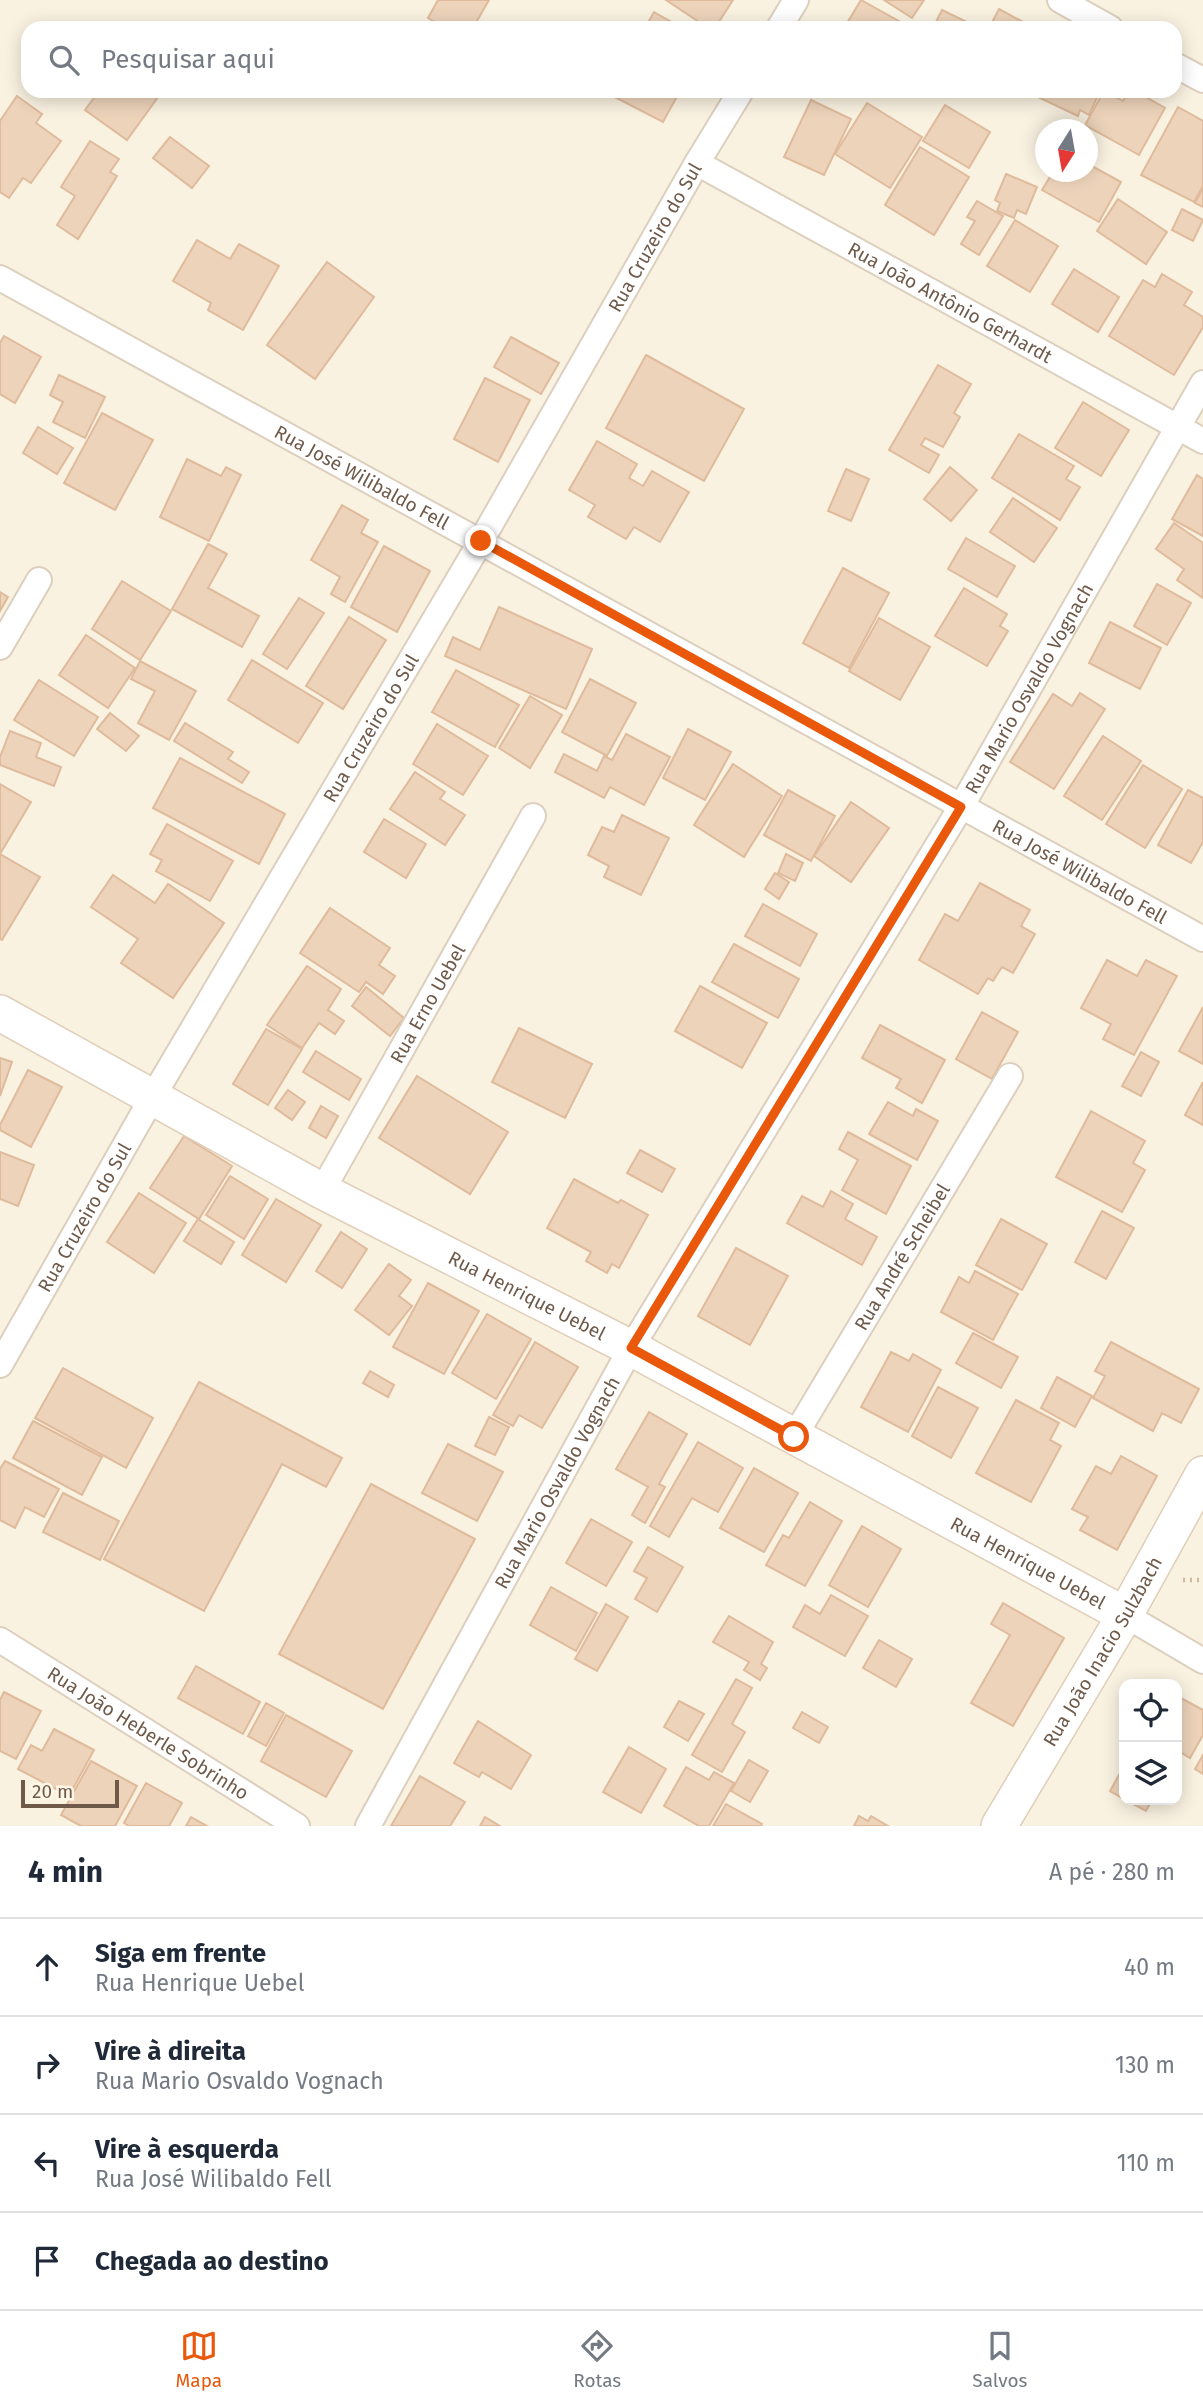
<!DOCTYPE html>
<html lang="pt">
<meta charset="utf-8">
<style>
body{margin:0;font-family:"Fira Sans",sans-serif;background:#f2f2f3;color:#1f2937}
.controls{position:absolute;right:21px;bottom:21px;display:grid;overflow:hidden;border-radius:14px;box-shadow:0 4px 18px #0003}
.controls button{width:63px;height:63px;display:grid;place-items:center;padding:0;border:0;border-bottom:2px solid #e0e1e3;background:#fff;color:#1f2937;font:35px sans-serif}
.compass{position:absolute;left:1035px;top:119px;width:63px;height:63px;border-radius:50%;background:#fff;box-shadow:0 4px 18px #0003;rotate:191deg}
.scale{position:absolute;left:21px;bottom:18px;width:98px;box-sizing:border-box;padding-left:7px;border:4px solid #6f5a4a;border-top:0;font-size:19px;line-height:24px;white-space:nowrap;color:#6f5a4a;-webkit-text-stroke:5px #fef6e6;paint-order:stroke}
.stop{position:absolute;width:21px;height:21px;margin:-16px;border:5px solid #ea580c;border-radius:50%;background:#fff}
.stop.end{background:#ea580c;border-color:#fff;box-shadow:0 2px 7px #0008}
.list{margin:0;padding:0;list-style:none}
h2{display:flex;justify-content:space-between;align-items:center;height:91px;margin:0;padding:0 28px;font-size:30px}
h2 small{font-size:23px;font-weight:400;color:#747a83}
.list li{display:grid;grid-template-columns:46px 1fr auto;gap:21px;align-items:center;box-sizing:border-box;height:98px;padding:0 28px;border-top:2px solid #e0e1e3}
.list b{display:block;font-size:26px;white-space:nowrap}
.list p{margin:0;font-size:23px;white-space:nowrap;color:#747a83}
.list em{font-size:23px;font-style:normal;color:#747a83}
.icon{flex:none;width:38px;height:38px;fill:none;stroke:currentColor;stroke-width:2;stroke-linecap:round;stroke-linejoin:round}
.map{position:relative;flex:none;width:1203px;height:1826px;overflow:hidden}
.search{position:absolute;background:#fff;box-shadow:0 4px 18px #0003;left:21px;right:21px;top:21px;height:77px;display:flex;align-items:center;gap:18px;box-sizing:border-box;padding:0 24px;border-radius:21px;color:#747a83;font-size:26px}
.sheet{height:483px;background:#fff}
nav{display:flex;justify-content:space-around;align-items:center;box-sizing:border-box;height:98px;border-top:2px solid #e0e1e3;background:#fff;font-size:19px;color:#747a83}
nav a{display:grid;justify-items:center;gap:4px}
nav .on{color:#ea580c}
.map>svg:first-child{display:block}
.building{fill:#edd3ba;stroke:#dfbb9c;stroke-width:2}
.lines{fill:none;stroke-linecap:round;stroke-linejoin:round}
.street-casing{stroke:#ddcfbe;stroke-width:28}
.secondary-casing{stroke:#dfceb9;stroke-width:38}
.path{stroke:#d2b69e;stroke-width:4.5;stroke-dasharray:2 5;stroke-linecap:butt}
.street{stroke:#fff;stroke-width:24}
.secondary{stroke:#fff;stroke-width:35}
.route{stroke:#ea580c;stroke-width:9}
.labels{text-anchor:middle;stroke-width:5;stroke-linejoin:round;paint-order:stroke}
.street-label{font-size:19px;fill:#6f5a4a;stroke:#fef6e6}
</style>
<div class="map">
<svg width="1203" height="1826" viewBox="0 0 1203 1826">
<rect width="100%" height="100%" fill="#faf2e1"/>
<g class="building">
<polygon points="438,0 489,0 473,28 445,28 428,18"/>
<polygon points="666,0 733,0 715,28 708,28"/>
<polygon points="861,0 906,25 904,28 844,28"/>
<polygon points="884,0 924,0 912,18"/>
<polygon points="999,9 1034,28 989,28"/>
<polygon points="942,10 975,26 974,28 933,28"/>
<polygon points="654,12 682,28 645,28"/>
<polygon points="99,91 158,91 161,93 127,140 85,110"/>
<polygon points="603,91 680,91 663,122"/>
<polygon points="1041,91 1100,91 1089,115 1080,110 1078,116 1038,97"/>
<polygon points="1104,91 1123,101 1129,91 1135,91 1165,108 1139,155 1085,125"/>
<polygon points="17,96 42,114 36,123 61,141 31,183 23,178 9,198 0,192 0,121"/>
<polygon points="811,100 851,119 824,175 784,157"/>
<polygon points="867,103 922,137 890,188 835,154"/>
<polygon points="945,105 990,132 969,168 923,141"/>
<polygon points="1178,107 1203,121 1203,186 1194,202 1141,175"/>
<polygon points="170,137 209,166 192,188 153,158"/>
<polygon points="90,141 119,159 110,172 117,176 78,239 57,225 75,196 61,187"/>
<polygon points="920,147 969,177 934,235 885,205"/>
<polygon points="1088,164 1121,182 1099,222 1042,190 1053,172 1088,172"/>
<polygon points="1006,174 1037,187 1026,214 1017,210 1014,218 997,211 1000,203 995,200"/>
<polygon points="1203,188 1203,207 1195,203"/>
<polygon points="1118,199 1167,232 1146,264 1097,231"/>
<polygon points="977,201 1003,216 979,255 961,244 975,221 967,217"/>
<polygon points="1182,209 1203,220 1193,241 1172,230"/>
<polygon points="1015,220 1058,246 1030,292 987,266"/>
<polygon points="197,240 230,259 239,244 279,266 243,330 208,310 211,303 173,281"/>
<polygon points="327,262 374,297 315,379 267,345"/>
<polygon points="1074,269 1119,297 1098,332 1052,304"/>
<polygon points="1162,274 1192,292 1184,305 1203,317 1203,327 1174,375 1109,336 1143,280 1155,287"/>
<polygon points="4,336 41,357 15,403 0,394 0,343"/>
<polygon points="511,337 559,363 541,394 494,367"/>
<polygon points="646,355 744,409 704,481 606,428"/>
<polygon points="938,365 971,384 954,413 960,417 943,447 925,438 921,445 939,455 929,473 889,450"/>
<polygon points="59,375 105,397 85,438 53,422 63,402 50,395"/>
<polygon points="485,378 530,400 498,462 454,439"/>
<polygon points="1083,402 1129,430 1101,476 1055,448"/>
<polygon points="102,413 153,440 115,510 64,483"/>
<polygon points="38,427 73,448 57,474 23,453"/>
<polygon points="1019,434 1074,466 1066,479 1080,487 1060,520 992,478"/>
<polygon points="597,441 637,464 629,478 643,486 652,471 689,492 660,542 634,527 626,539 588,517 595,505 569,490"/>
<polygon points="187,459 221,476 226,467 241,475 209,541 160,517"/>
<polygon points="950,467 977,490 951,521 924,499"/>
<polygon points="846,469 869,479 851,521 828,511"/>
<polygon points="1197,475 1203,479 1203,536 1172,519"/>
<polygon points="1013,498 1057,528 1034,562 990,532"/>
<polygon points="342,505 368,520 361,533 378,542 345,602 331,594 340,577 311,560"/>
<polygon points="1174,523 1203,543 1203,598 1177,580 1184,569 1156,549"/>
<polygon points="966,538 1015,566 997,597 948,569"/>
<polygon points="208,544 227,554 208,588 259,616 242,647 172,609"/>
<polygon points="384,546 430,571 397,632 351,607"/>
<polygon points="843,568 889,593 849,668 803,643"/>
<polygon points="122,581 171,611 140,660 92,629"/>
<polygon points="1157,584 1191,603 1167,645 1134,626"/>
<polygon points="964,588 1007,614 1000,626 1008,631 987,666 935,636"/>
<polygon points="0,592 8,597 0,611"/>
<polygon points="299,598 324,613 287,669 263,654"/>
<polygon points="499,607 592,649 566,709 445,656 453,637 480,650"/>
<polygon points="349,617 386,640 343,709 306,686"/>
<polygon points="879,618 930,647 900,700 849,671"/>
<polygon points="1110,622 1161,648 1140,689 1089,663"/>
<polygon points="86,635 135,668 108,708 59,675"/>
<polygon points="252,660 323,703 298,743 228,700"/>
<polygon points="140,661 196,691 169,740 138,723 155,691 131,679"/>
<polygon points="456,670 519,705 495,747 432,712"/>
<polygon points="590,679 636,703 607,756 562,732"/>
<polygon points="39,680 98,717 74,756 14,720"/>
<polygon points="1080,693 1105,709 1054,789 1010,762 1053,694 1072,706"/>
<polygon points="530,696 562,715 530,768 499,748"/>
<polygon points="110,713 139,736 126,751 97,729"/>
<polygon points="185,723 233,752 228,759 249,772 242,783 174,741"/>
<polygon points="437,724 488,756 463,795 413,764"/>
<polygon points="688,729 731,752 705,800 663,778"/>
<polygon points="10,731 41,743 36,757 61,767 54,786 0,765 0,757"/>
<polygon points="626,734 670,757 644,805 610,787 604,798 555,772 564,754 597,771 604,756 612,760"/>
<polygon points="1103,736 1141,761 1102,820 1064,796"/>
<polygon points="180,758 285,814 259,864 153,808"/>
<polygon points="733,764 782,796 744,857 694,825"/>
<polygon points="1143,765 1182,789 1145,848 1106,824"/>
<polygon points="415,772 445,792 440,799 465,815 445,845 390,809"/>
<polygon points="0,784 31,802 0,854"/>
<polygon points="788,790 835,816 811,861 764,835"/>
<polygon points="1188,790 1203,798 1203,842 1191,863 1158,845"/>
<polygon points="851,802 889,828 851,882 814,856"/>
<polygon points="622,815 669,838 641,895 604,877 609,866 588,855 602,827 614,832"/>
<polygon points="384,819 426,844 406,878 364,852"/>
<polygon points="167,824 233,861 210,901 156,871 162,860 150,854"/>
<polygon points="0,854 40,877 2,940 0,939"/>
<polygon points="786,854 803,863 795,881 778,873"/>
<polygon points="775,873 789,882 779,899 765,889"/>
<polygon points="113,875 155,903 168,884 224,923 173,998 121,963 138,939 91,907"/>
<polygon points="980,883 1030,910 1021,926 1035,934 1013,973 1002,967 993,981 988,978 978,994 919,960 945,914 958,921"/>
<polygon points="763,904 817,934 800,966 745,936"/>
<polygon points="330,908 390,948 379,965 395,976 383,994 366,982 359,992 300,953"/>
<polygon points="734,944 799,979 778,1018 712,982"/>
<polygon points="1107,960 1137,976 1146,960 1177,976 1134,1055 1103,1039 1111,1024 1081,1008"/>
<polygon points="307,966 341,989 328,1010 344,1021 335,1034 319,1023 302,1048 267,1025"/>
<polygon points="700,986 767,1023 742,1068 675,1031"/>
<polygon points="366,987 404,1018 390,1036 352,1006"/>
<polygon points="1203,1007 1203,1064 1179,1051"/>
<polygon points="982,1012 1018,1032 992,1079 956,1059"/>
<polygon points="880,1025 945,1060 922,1103 896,1088 901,1079 862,1058"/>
<polygon points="519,1028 592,1064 565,1118 492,1082"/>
<polygon points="266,1029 302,1049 268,1105 233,1084"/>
<polygon points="316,1051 361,1079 349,1100 303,1072"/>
<polygon points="1141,1052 1159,1062 1141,1096 1122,1086"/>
<polygon points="0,1058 12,1062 0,1096"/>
<polygon points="28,1070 62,1087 31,1147 0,1130 0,1125"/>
<polygon points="417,1076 508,1132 470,1194 379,1138"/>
<polygon points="1203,1082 1203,1125 1185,1115"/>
<polygon points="288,1090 305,1102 292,1120 275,1108"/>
<polygon points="888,1102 913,1116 916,1109 938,1121 917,1160 869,1134"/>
<polygon points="321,1106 338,1116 326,1138 309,1128"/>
<polygon points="1091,1111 1145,1141 1133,1163 1145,1170 1122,1212 1056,1177"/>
<polygon points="848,1132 911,1166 886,1214 842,1190 858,1160 839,1149"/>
<polygon points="184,1136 232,1166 199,1219 150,1188"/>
<polygon points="640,1150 675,1169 662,1192 627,1173"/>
<polygon points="0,1152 34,1165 18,1206 0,1199"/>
<polygon points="230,1176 268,1199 244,1239 206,1215"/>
<polygon points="574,1179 618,1203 621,1200 648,1215 619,1268 612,1264 607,1273 586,1261 591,1252 547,1228"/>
<polygon points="831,1191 853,1204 845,1219 877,1237 862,1265 787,1223 802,1196 823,1207"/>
<polygon points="139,1193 186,1223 154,1273 107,1242"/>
<polygon points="276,1199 321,1225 286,1282 242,1255"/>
<polygon points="1102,1211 1134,1228 1106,1279 1075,1262"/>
<polygon points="198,1219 234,1242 221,1264 184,1241"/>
<polygon points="1001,1219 1047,1244 1022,1290 976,1265"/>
<polygon points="341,1232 367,1249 342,1288 316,1271"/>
<polygon points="736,1248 788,1276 750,1345 698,1316"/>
<polygon points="389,1264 411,1280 399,1296 412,1306 389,1335 355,1310"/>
<polygon points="975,1271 1018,1294 993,1340 941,1312 959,1277 969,1283"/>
<polygon points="428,1283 479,1311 444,1374 393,1347"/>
<polygon points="487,1314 531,1339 496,1399 452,1373"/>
<polygon points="973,1333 1018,1357 1001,1388 956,1363"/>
<polygon points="535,1342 578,1367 542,1428 519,1415 513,1426 493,1415"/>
<polygon points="1111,1342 1199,1389 1181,1423 1162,1413 1153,1431 1093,1398 1105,1376 1095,1371"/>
<polygon points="891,1352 909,1361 913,1354 941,1370 908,1432 861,1407"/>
<polygon points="63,1368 153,1418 126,1468 35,1418"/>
<polygon points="370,1371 394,1385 388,1397 363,1383"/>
<polygon points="1057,1377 1092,1396 1075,1427 1041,1408"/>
<polygon points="199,1382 342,1458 326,1487 282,1464 204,1611 104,1559"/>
<polygon points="938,1387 978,1408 951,1458 912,1436"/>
<polygon points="1016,1400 1059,1423 1050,1440 1061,1446 1031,1502 976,1473"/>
<polygon points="649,1412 687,1434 659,1484 665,1487 645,1523 632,1515 648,1487 616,1469"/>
<polygon points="489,1417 509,1427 495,1455 475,1446"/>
<polygon points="33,1421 102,1457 82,1495 13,1458"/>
<polygon points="698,1442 743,1468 718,1512 692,1498 669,1537 650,1526"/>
<polygon points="448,1444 503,1472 477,1521 422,1493"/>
<polygon points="1121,1456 1157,1476 1117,1550 1080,1530 1088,1517 1072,1509 1096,1466 1111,1474"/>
<polygon points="5,1461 59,1489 44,1517 25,1507 15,1528 0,1520 0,1469"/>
<polygon points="754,1468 798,1493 764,1552 720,1528"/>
<polygon points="371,1484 475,1539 383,1709 279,1654"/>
<polygon points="63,1493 119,1521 100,1560 43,1532"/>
<polygon points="810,1502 842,1521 805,1586 766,1565 783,1535 789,1538"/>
<polygon points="591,1519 632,1542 606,1586 566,1563"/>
<polygon points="862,1526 901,1549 868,1607 829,1585"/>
<polygon points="648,1547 683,1567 657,1612 635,1599 647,1578 634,1571"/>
<polygon points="551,1587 597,1613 576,1651 530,1625"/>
<polygon points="831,1595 868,1616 845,1656 793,1627 805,1605 820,1614"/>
<polygon points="1003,1603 1064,1638 1013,1726 971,1703 1010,1635 991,1624"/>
<polygon points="606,1604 628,1617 597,1671 575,1659"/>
<polygon points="729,1616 773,1642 761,1664 767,1668 760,1680 744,1670 749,1662 713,1642"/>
<polygon points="879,1640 912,1659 896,1687 863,1668"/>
<polygon points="196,1666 260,1702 243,1734 178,1698"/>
<polygon points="736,1679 752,1688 732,1724 745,1732 722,1772 692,1755"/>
<polygon points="4,1692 41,1711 16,1759 0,1751 0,1700"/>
<polygon points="1177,1696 1203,1710 1203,1735 1190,1758 1177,1750"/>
<polygon points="679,1701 704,1714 688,1741 664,1727"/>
<polygon points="266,1703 284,1713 266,1746 248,1736"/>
<polygon points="802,1712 828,1727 819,1743 793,1728"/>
<polygon points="286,1715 352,1751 326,1797 261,1761"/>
<polygon points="478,1721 531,1755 511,1789 482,1772 479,1777 454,1763"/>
<polygon points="54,1729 94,1750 69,1796 18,1769 31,1745 42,1751"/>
<polygon points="629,1747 666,1769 641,1813 603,1792"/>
<polygon points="1203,1755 1203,1774 1195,1769"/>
<polygon points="749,1760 768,1771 750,1802 731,1791"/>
<polygon points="91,1761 137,1786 115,1826 81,1826 61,1815"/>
<polygon points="1124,1766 1124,1799 1110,1791"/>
<polygon points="686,1767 709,1780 714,1772 734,1783 709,1826 699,1826 664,1806"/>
<polygon points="420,1776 465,1802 450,1826 391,1826"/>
<polygon points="146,1783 182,1803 169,1826 129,1826 124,1823"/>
<polygon points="1126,1800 1152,1800 1146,1811"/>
<polygon points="726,1804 762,1824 761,1826 713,1826"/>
<polygon points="859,1816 868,1821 871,1816 888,1826 854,1826"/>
<polygon points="191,1817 207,1826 186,1826"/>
<polygon points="485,1817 500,1826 480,1826"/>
</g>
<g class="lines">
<g class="street-casing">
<g id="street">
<polyline points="1060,0 1110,28"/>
<polyline points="779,28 796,0"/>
<polyline points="1175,65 1203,80"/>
<path id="s1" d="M 697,163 L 1203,441"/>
<path id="s2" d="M 0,278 L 1203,939"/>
<polyline points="0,647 39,580"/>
<path id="s3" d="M 322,1191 L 533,816"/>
<path id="s4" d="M 0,1365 L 152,1098 L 481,541 L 697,163 L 741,91"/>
<path id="s5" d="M 794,1437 L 1010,1076"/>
<polyline points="1125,1615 1203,1661"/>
<path id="s6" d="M 0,1640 L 297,1826"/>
<path id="s7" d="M 368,1826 L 631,1348 L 961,807 L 1203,383"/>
</g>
</g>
<g class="secondary-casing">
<g id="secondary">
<path id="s8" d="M 0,1013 L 322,1191 L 631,1348 L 1125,1615"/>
<path id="s9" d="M 999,1826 L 1125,1615 L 1203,1474"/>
</g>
</g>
<polyline class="path" points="1183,1580 1203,1580"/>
<use href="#street" class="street"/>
<use href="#secondary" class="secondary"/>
</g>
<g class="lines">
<polyline class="route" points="481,541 961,807 631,1348 794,1437"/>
</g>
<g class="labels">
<g class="street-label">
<text dy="7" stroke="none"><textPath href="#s4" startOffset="1304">Rua Cruzeiro do Sul</textPath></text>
<text dy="7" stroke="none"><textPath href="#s1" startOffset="289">Rua João Antônio Gerhardt</textPath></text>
<text dy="7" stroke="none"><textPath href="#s2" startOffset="413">Rua José Wilibaldo Fell</textPath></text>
<text dy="7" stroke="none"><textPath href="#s7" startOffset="1316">Rua Mario Osvaldo Vognach</textPath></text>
<text dy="7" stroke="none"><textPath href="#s4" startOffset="737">Rua Cruzeiro do Sul</textPath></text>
<text dy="7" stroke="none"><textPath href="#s2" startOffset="1232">Rua José Wilibaldo Fell</textPath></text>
<text dy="7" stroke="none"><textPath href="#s3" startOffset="215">Rua Erno Uebel</textPath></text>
<text dy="7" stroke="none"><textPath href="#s4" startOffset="170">Rua Cruzeiro do Sul</textPath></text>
<text dy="7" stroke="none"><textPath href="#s5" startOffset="210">Rua André Scheibel</textPath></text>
<text dy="7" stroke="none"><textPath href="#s8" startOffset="598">Rua Henrique Uebel</textPath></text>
<text dy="7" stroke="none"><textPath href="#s7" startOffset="392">Rua Mario Osvaldo Vognach</textPath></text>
<text dy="7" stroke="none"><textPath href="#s8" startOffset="1166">Rua Henrique Uebel</textPath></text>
<text dy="7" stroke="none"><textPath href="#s9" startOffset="203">Rua João Inacio Sulzbach</textPath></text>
<text dy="7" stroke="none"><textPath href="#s6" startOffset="175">Rua João Heberle Sobrinho</textPath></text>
</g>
</g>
</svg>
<div class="controls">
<button><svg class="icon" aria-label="locate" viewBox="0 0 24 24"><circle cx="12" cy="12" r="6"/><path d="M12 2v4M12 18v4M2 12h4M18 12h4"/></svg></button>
<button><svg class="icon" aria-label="layers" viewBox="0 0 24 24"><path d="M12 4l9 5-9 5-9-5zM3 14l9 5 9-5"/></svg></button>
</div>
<svg class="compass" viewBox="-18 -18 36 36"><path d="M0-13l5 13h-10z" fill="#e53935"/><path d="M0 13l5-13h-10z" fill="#747a83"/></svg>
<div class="scale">20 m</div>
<div class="stop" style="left:794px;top:1437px"></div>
<div class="stop end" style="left:481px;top:541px"></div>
<div class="search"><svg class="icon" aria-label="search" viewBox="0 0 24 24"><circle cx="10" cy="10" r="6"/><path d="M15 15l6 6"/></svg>Pesquisar aqui</div>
</div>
<section class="sheet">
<h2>4 min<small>A pé · 280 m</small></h2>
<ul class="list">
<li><svg class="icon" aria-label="ahead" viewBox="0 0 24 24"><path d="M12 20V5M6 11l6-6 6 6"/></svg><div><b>Siga em frente</b><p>Rua Henrique Uebel</p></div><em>40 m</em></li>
<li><svg class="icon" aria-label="right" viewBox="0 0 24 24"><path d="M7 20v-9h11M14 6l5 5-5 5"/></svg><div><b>Vire à direita</b><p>Rua Mario Osvaldo Vognach</p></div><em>130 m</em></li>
<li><svg class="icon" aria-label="left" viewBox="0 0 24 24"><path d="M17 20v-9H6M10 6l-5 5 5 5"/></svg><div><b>Vire à esquerda</b><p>Rua José Wilibaldo Fell</p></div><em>110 m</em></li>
<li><svg class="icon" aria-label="arrive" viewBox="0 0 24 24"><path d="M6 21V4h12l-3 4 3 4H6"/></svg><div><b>Chegada ao destino</b></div></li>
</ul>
</section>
<nav>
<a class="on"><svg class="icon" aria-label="map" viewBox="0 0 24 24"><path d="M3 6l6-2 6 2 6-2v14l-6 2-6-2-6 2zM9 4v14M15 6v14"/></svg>Mapa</a>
<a><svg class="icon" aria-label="directions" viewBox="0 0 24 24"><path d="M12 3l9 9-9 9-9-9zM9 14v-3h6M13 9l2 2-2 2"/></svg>Rotas</a>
<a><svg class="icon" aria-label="saved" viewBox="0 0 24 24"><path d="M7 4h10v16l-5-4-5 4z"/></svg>Salvos</a>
</nav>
